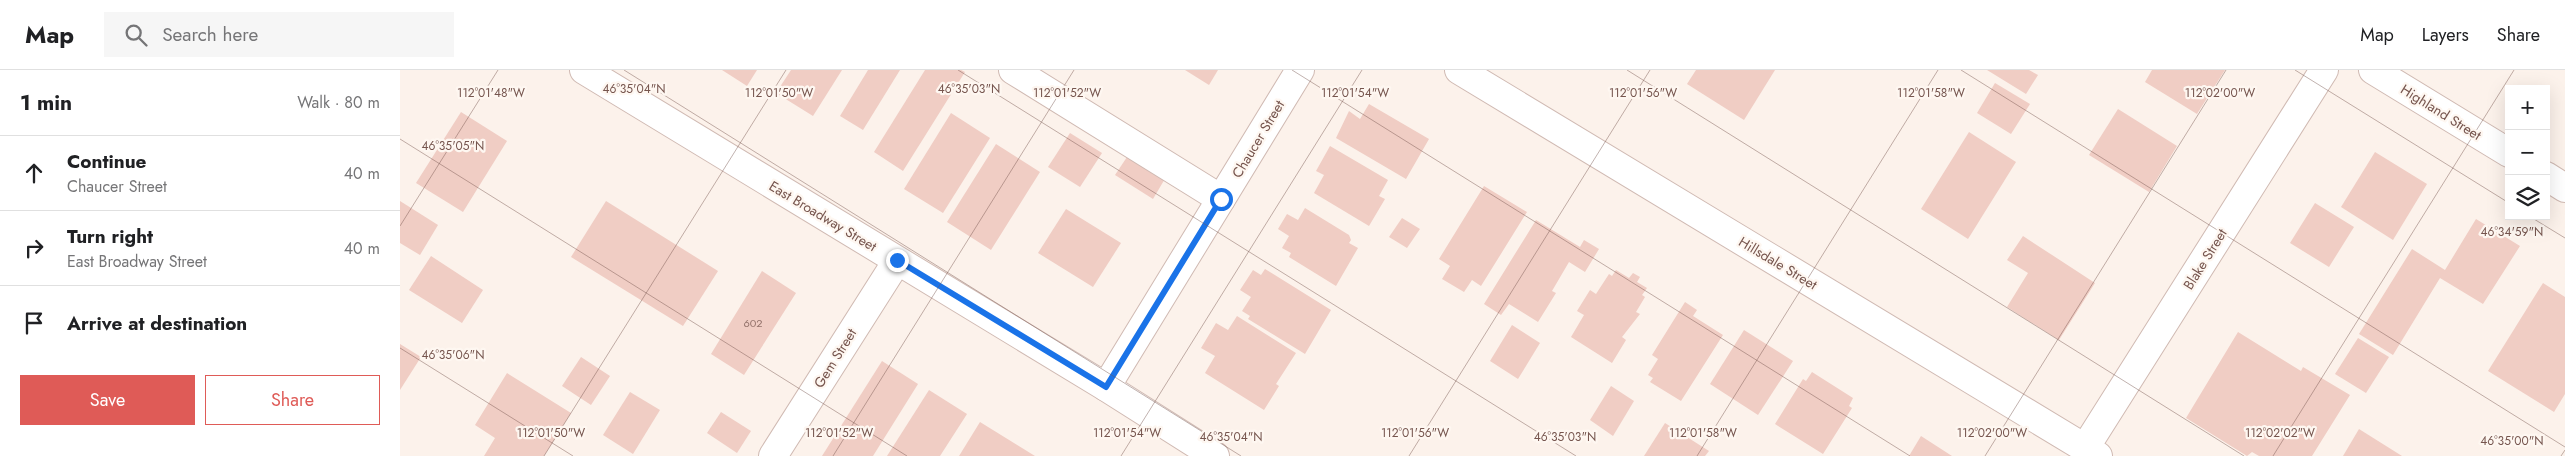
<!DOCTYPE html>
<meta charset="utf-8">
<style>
body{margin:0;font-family:Jost,sans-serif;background:#f6f6f6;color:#202124}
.controls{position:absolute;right:15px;top:15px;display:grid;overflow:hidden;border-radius:0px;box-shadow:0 5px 20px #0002}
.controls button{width:45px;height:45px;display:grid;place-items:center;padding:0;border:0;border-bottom:1px solid #e0e0e0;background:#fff;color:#202124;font:25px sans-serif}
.stop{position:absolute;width:15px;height:15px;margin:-11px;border:4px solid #1a73e8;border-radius:50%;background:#fff}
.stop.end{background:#1a73e8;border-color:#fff;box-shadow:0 1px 5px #0008}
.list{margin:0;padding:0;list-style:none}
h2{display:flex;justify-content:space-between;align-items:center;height:65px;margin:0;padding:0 20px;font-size:21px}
h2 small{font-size:16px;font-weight:400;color:#757577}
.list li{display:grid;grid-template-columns:32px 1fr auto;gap:15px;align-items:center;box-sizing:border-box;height:75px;padding:0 20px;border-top:1px solid #e0e0e0}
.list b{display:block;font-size:19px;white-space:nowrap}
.list p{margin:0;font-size:16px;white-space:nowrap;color:#757577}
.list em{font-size:16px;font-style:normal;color:#757577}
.actions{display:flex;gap:10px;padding:15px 20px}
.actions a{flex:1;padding:11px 0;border:1px solid #df5b57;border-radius:0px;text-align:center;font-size:18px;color:#df5b57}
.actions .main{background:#df5b57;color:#fff}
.icon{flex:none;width:28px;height:28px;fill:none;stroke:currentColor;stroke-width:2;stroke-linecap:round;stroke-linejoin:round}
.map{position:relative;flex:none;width:2165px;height:386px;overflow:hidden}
header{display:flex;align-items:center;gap:30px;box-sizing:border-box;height:70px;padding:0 25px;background:#fff;border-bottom:1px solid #e0e0e0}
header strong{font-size:24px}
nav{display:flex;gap:28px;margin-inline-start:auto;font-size:18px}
.search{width:350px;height:45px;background:#f6f6f6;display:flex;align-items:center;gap:12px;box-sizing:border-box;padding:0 18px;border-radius:0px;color:#757577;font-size:19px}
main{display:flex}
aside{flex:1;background:#fff}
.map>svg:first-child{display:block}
.building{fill:#f0cdc4}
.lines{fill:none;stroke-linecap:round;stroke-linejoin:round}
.minor-casing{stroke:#d0bab3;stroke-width:30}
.minor{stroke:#fff;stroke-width:28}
.route{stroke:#1a73e8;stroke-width:6}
.ticks{fill:none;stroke:#76554e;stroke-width:1;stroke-opacity:0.45}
.labels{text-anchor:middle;stroke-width:4.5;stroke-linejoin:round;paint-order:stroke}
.number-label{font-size:11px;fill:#94736c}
.street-label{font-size:14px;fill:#76554e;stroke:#fef7f1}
.ticks-label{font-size:12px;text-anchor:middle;fill:#76554e;stroke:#fef7f1;stroke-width:4.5;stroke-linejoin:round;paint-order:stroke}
</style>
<header>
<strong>Map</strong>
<div class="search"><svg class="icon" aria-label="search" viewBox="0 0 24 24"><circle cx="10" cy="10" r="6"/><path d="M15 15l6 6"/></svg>Search here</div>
<nav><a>Map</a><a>Layers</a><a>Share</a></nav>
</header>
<main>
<aside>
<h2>1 min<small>Walk · 80 m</small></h2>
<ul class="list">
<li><svg class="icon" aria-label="ahead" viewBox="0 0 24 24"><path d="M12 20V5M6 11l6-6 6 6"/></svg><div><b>Continue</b><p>Chaucer Street</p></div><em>40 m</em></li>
<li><svg class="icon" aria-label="right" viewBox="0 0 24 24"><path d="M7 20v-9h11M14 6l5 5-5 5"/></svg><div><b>Turn right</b><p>East Broadway Street</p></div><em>40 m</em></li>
<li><svg class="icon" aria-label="arrive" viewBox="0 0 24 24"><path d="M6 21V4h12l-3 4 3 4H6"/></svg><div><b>Arrive at destination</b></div></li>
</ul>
<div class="actions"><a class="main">Save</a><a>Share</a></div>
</aside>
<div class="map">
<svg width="2165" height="386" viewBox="0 0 2165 386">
<rect width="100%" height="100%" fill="#fcf2eb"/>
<g class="building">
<polygon points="322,0 357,0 347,16"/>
<polygon points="391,0 442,0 413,46 376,23"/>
<polygon points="468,0 500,0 463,60 440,46"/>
<polygon points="525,0 561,0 565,2 503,101 474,82"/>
<polygon points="785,0 818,0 809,15"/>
<polygon points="1296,0 1375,0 1344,50 1287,14"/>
<polygon points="1587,0 1629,0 1638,5 1626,24"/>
<polygon points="1752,0 1825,0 1797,44 1745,12"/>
<polygon points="1595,13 1630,34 1611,64 1577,43"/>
<polygon points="969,34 1029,69 1006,109 936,68 949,41 960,49"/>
<polygon points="1718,39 1777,76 1749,122 1689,85"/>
<polygon points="61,42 107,71 63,142 16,113"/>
<polygon points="551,43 590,68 543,143 504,119"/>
<polygon points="1569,62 1616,92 1568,169 1521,139"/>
<polygon points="670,63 702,83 680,117 648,97"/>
<polygon points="596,74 640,102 591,180 547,152"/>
<polygon points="930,76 988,110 979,126 985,129 969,156 914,123 924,105 916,101"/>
<polygon points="1975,82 2027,114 1993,170 1941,137"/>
<polygon points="729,84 766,107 753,129 715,105"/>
<polygon points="1084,116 1127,142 1081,216 1072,210 1064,222 1042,209 1050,196 1039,189"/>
<polygon points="0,131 38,155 20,185 0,173"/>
<polygon points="206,131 318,201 283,256 171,187"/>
<polygon points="1915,133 1954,157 1929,197 1890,173"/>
<polygon points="905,138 949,165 951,170 949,173 958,178 936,216 889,187 891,183 882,178 889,166 878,159 887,144 898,150"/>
<polygon points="666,139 721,173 693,217 638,183"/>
<polygon points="1002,148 1020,159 1007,178 989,167"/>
<polygon points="2076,149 2120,176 2083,234 2040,208 1993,285 1959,264 2012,179 2045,200"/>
<polygon points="1136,150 1180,177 1184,170 1199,179 1185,202 1169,192 1152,221 1156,223 1138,252 1109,234 1101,245 1084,234"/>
<polygon points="1623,166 1695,213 1659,270 1607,237 1628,203 1607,190"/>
<polygon points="31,186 83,220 62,253 9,220"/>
<polygon points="865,199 931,240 905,284 848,249 850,246 842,241 851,227 840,220 853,200 861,205"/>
<polygon points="1216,200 1229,208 1233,203 1240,207 1237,212 1247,218 1242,225 1245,227 1236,242 1240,244 1222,267 1226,270 1212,293 1171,267 1184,245 1177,241 1190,220 1196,224 1209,204 1212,206"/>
<polygon points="362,201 396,223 344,305 311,284"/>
<polygon points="2143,213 2165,227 2165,324 2154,342 2088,301"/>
<polygon points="1285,232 1297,240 1293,246 1323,265 1281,331 1250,312 1253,308 1248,305 1258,289 1252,285"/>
<polygon points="837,246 896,283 876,314 879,316 864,340 805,303 815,286 801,278 816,253 828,260"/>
<polygon points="1112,255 1140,273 1118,309 1090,291"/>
<polygon points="1344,260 1393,291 1358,345 1310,314"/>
<polygon points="1838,262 1901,301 1903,297 1950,325 1912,386 1859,386 1852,382 1847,386 1786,348"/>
<polygon points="1958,268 1989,287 1966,323 1935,304"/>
<polygon points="0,274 21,287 0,320"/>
<polygon points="181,287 210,306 191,335 162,316"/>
<polygon points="482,291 518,314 473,386 422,386"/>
<polygon points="1412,302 1453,328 1449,336 1452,338 1423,384 1375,354 1403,309 1406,311"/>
<polygon points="107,303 171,343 144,386 84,386 95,368 75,355"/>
<polygon points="1211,316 1234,331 1213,366 1190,350"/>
<polygon points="529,320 567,344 540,386 487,386"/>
<polygon points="230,322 260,340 233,384 203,365"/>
<polygon points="321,342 351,361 337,383 307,363"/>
<polygon points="580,352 635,386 559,386"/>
<polygon points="1265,353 1309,381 1305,386 1244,386"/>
<polygon points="1959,359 2002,386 1943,386"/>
<polygon points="1521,366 1552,386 1509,386"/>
</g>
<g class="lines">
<g class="minor-casing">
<g id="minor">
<polyline points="184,0 706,317 815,386"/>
<polyline points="613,0 821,129"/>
<polyline points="1059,0 1698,386"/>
<polyline points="1973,0 2109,83"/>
<polyline points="2146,106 2165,118"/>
<polyline points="706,317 900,0"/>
<polyline points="1685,378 1924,0"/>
<polyline points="373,386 497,191"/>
</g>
</g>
<use href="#minor" class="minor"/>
</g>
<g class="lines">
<polyline class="route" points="497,190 706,317 821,129"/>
</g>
<path class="ticks" d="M 224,0 L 841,386M 558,0 L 1176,386M 892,0 L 1510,386M 1227,0 L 1844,386M 1561,0 L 2165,377M 1895,0 L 2109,133M 0,69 L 507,386M 2129,146 L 2165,168M 0,156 L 98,0M 0,278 L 173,386M 144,386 L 386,0M 433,386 L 674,0M 721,386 L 962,0M 1009,386 L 1250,0M 1297,386 L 1538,0M 1585,386 L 1826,0M 1873,386 L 2114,0M 2161,386 L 2165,380"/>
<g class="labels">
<g class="number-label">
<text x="353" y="257">602</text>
</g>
<g class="street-label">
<text transform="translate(2041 42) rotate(32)" y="5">Highland Street</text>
<text transform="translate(858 69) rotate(-59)" y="5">Chaucer Street</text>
<text transform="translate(423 146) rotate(31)" y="5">East Broadway Street</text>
<text transform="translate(1805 189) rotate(-58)" y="5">Blake Street</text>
<text transform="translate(1378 193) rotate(31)" y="5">Hillsdale Street</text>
<text transform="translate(435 288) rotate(-58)" y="5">Gem Street</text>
</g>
</g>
<g class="ticks-label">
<text x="234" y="23">46°35'04"N</text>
<text x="569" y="23">46°35'03"N</text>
<text x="91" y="27">112°01'48"W</text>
<text x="379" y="27">112°01'50"W</text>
<text x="667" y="27">112°01'52"W</text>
<text x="955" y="27">112°01'54"W</text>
<text x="1243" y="27">112°01'56"W</text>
<text x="1531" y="27">112°01'58"W</text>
<text x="1820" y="27">112°02'00"W</text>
<text x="53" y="80">46°35'05"N</text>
<text x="2112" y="166">46°34'59"N</text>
<text x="53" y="289">46°35'06"N</text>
<text x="151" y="367">112°01'50"W</text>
<text x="439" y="367">112°01'52"W</text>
<text x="727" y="367">112°01'54"W</text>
<text x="1015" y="367">112°01'56"W</text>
<text x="1303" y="367">112°01'58"W</text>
<text x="1592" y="367">112°02'00"W</text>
<text x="1880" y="367">112°02'02"W</text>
<text x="831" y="371">46°35'04"N</text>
<text x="1165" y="371">46°35'03"N</text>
<text x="2112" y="375">46°35'00"N</text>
</g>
</svg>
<div class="controls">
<button>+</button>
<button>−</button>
<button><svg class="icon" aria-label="layers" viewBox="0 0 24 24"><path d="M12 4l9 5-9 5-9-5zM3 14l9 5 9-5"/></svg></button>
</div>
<div class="stop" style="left:821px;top:129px"></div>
<div class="stop end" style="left:497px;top:190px"></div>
</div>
</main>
